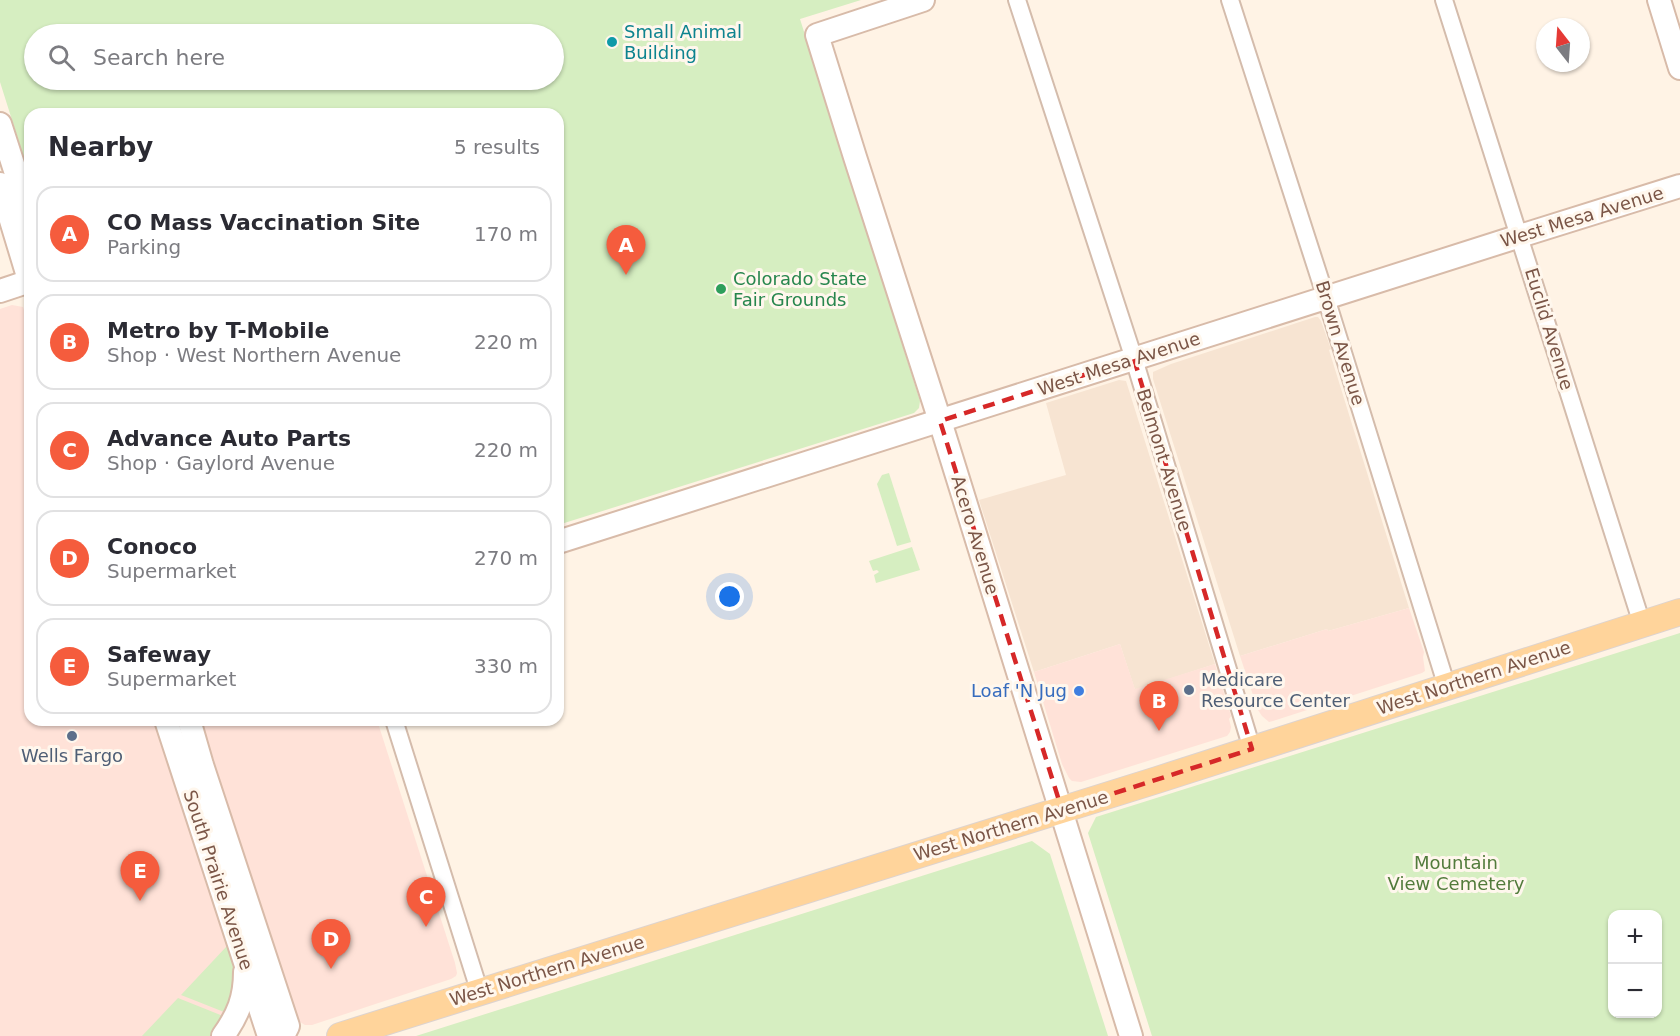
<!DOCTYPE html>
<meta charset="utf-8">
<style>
body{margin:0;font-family:"DejaVu Sans",sans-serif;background:#f7f7f7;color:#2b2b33}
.controls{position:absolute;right:18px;bottom:18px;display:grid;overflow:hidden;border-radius:12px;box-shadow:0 2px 4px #0004}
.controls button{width:54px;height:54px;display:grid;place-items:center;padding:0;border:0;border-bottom:2px solid #e1e1e2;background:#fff;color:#2b2b33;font:30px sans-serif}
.compass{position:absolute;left:1536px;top:18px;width:54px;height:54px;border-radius:50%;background:#fff;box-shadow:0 2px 4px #0004;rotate:343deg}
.you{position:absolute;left:730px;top:597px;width:21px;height:21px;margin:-15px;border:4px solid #fff;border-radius:50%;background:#1a73e8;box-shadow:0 0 0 9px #1a73e833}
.badge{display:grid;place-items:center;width:39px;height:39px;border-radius:50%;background:#f55c3d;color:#fff;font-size:20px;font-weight:700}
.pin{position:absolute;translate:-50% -50px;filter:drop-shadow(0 2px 3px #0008)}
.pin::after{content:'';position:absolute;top:32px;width:21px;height:18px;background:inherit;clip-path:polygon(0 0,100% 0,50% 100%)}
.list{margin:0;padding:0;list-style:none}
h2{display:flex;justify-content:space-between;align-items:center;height:78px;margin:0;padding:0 24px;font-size:26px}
h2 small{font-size:20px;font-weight:400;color:#7c7c81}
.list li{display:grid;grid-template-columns:39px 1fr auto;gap:18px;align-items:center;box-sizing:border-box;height:96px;margin:0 12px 12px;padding:0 12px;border:2px solid #e1e1e2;border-radius:18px}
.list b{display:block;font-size:22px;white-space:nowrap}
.list p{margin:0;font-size:20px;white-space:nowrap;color:#7c7c81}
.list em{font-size:20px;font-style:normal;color:#7c7c81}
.icon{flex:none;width:33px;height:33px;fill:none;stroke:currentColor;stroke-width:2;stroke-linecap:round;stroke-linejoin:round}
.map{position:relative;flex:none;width:1680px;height:1036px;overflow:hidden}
.search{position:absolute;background:#fff;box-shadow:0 2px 4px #0004;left:24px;top:24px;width:540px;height:66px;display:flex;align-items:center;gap:15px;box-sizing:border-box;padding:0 21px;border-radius:33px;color:#7c7c81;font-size:22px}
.panel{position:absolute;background:#fff;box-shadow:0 2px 4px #0004;left:24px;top:108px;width:540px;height:618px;border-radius:18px}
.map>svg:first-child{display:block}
.residential{fill:#f7e4d2}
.commercial{fill:#ffe2d8}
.green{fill:#d6eec1;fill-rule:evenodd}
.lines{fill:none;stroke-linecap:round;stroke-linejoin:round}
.street-casing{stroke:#d4bcac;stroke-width:20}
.secondary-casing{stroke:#d8bba9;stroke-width:26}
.primary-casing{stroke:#ddd3cf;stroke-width:28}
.street{stroke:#fff;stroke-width:16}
.secondary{stroke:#fff;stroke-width:22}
.primary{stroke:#ffd49b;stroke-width:26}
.marked{fill:none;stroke:#d62828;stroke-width:4.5;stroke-dasharray:12 8;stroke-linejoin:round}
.culture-dot{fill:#0f9aa8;stroke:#fff7ed;stroke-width:2}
.leisure-dot{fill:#2e9e5b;stroke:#fff7ed;stroke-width:2}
.service-dot{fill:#5c6f8a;stroke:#fff7ed;stroke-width:2}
.shop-dot{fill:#3f7fe0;stroke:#fff7ed;stroke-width:2}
.labels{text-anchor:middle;stroke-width:6;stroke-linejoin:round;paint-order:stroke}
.culture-label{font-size:18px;fill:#0d838f;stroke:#fff7ed;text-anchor:start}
.street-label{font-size:18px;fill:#7b5647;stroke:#fff7ed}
.leisure-label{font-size:18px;fill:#27864d;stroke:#fff7ed;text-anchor:start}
.service-label{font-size:18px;fill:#4e5e75;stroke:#fff7ed;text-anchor:start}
.shop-label{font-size:18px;fill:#366cbe;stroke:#fff7ed;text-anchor:end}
.park-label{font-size:18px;fill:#527b3b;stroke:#fff7ed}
</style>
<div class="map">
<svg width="1680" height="1036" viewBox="0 0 1680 1036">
<rect width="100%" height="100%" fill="#fff3e5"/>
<g class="residential">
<polygon points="1315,317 1318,317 1321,321 1331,349 1329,350 1409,608 1328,631 1327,629 1240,656 1153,379 1153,372 1171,364"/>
<polygon points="1119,380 1126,381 1215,664 1135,690 1120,644 1034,672 979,500 1066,475 1046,403"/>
</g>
<g class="commercial">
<polygon points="12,305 23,307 30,330 30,720 156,720 229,947 232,989 223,1022 213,1036 0,1036 0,309"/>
<polygon points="1409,608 1424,652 1423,657 1425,671 1422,673 1273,721 1269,722 1262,716 1258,710 1240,656 1327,629 1328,631"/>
<polygon points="1120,644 1135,689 1215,664 1231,716 1229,719 1231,727 1230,732 1227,736 1081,782 1072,781 1069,778 1062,764 1034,672"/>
<polygon points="201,720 377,720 455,963 457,973 456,976 451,979 312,1025 305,1025 300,1022 295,1015"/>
</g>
<g class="green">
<path d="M 0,0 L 861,0 L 800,19 L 920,401 L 919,408 L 914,413 L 558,525 L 558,114 L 30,114 L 30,177 L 0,82 ZM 34,34 L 554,34 L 554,80 L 34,80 Z"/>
<polygon points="889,473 911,542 897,546 877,484 882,475"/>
<polygon points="912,547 920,570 876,583 874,575 879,572 877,570 873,571 869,561"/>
<path d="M 1680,633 L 1680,1036 L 1152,1036 L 1088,833 L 1096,817 ZM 1658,914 L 1658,1014 L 1612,1014 L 1612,914 Z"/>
<polygon points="187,819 234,958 236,977 229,1011 224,1012 181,995 227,946"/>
<polygon points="1032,841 1050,854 1108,1036 416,1036"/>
<polygon points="178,998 223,1016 215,1036 142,1036"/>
</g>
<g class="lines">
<g class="street-casing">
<g id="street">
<polyline points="1017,0 1134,359 1252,749"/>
<polyline points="1230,0 1326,298 1447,687"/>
<polyline points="1444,0 1642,624"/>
<polyline points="394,720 480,993"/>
</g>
</g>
<g class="secondary-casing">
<g id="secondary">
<polyline points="923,0 817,35 855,157 940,421 1131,1036"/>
<polyline points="1659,0 1680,68"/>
<polyline points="0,124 30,217"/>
<polyline points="0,184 30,283"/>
<polyline points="0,291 30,281"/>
<polyline points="558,542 1520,236 1680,186"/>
<polyline points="166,720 268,1033 274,1036"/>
<polyline points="189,720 202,765 288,1026 283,1036"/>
<path d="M 223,1036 C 238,1015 245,998 245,972"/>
</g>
</g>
<g class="primary-casing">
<polyline id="primary" points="340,1036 1157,780 1680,612"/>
</g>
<use href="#street" class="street"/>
<use href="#secondary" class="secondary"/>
<use href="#primary" class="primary"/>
</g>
<path class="marked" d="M 1134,359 L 1252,749 L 1062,810 L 940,421 Z"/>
<circle class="culture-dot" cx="612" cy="42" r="6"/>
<circle class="leisure-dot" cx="721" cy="289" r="6"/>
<g class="service-dot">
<circle cx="1189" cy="690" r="6"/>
<circle cx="72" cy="736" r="6"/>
</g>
<circle class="shop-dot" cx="1079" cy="691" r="6"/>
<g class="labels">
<g class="culture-label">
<text x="624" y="38">Small Animal<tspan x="624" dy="21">Building</tspan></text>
</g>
<g class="street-label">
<text transform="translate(1582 217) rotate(-17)" y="6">West Mesa Avenue</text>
<text transform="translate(1549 329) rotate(73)" y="6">Euclid Avenue</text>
<text transform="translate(1340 343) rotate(73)" y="6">Brown Avenue</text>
<text transform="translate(1119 364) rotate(-18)" y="6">West Mesa Avenue</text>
<text transform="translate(1164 460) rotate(73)" y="6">Belmont Avenue</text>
<text transform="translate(975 535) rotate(73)" y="6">Acero Avenue</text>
<text transform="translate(1474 678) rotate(-18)" y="6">West Northern Avenue</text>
<text transform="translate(1011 826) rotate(-17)" y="6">West Northern Avenue</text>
<text transform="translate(218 880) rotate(72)" y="6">South Prairie Avenue</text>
<text transform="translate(547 971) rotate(-17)" y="6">West Northern Avenue</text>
</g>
<g class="leisure-label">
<text x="733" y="285">Colorado State<tspan x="733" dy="21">Fair Grounds</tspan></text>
</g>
<g class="service-label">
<text x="1201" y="686">Medicare<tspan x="1201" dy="21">Resource Center</tspan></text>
<text x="72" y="762" text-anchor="middle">Wells Fargo</text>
</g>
<g class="shop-label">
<text x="1067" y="697">Loaf 'N Jug</text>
</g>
<g class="park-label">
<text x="1456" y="869">Mountain<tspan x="1456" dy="21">View Cemetery</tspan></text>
</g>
</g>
</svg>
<div class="controls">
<button>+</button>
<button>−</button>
</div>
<svg class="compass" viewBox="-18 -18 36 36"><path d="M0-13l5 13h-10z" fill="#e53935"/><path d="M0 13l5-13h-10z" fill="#7c7c81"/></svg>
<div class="you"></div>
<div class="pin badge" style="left:626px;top:275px">A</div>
<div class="pin badge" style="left:1159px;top:731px">B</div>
<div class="pin badge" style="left:426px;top:927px">C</div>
<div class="pin badge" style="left:331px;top:969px">D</div>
<div class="pin badge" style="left:140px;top:901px">E</div>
<div class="search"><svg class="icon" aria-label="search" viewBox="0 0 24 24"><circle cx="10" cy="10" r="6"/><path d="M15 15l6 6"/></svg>Search here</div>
<section class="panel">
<h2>Nearby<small>5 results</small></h2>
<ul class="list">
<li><span class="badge">A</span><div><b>CO Mass Vaccination Site</b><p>Parking</p></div><em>170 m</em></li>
<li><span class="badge">B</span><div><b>Metro by T-Mobile</b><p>Shop · West Northern Avenue</p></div><em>220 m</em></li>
<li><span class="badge">C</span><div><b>Advance Auto Parts</b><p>Shop · Gaylord Avenue</p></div><em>220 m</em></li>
<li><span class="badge">D</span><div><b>Conoco</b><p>Supermarket</p></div><em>270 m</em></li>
<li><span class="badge">E</span><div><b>Safeway</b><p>Supermarket</p></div><em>330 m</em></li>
</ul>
</section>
</div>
